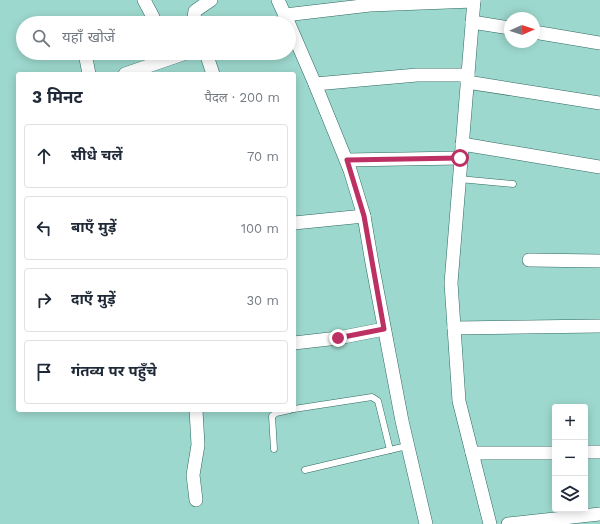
<!DOCTYPE html>
<html lang="hi">
<meta charset="utf-8">
<style>
body{margin:0;font-family:"Work Sans","Noto Sans Devanagari",sans-serif;background:#f2f2f3;color:#1f2937}
.controls{position:absolute;right:12px;bottom:12px;display:grid;overflow:hidden;border-radius:4px;box-shadow:0 2px 10px #0003}
.controls button{width:36px;height:36px;display:grid;place-items:center;padding:0;border:0;border-bottom:1px solid #e0e1e3;background:#fff;color:#1f2937;font:20px sans-serif}
.compass{position:absolute;left:504px;top:12px;width:36px;height:36px;border-radius:50%;background:#fff;box-shadow:0 2px 10px #0003;rotate:87deg}
.stop{position:absolute;width:12px;height:12px;margin:-9px;border:3px solid #bc3064;border-radius:50%;background:#fff}
.stop.end{background:#bc3064;border-color:#fff;box-shadow:0 1px 4px #0008}
.list{margin:0;padding:0;list-style:none}
h2{display:flex;justify-content:space-between;align-items:center;height:52px;margin:0;padding:0 16px;font-size:17px}
h2 small{font-size:13px;font-weight:400;color:#747a83}
.list li{display:grid;grid-template-columns:26px 1fr auto;gap:12px;align-items:center;box-sizing:border-box;height:64px;margin:0 8px 8px;padding:0 8px;border:1px solid #e0e1e3;border-radius:4px}
.list b{display:block;font-size:15px;white-space:nowrap}
.list em{font-size:13px;font-style:normal;color:#747a83}
.icon{flex:none;width:22px;height:22px;fill:none;stroke:currentColor;stroke-width:2;stroke-linecap:round;stroke-linejoin:round}
.map{position:relative;flex:none;width:600px;height:524px;overflow:hidden}
.search{position:absolute;background:#fff;box-shadow:0 2px 10px #0003;left:16px;top:16px;width:280px;height:44px;display:flex;align-items:center;gap:10px;box-sizing:border-box;padding:0 14px;border-radius:22px;color:#747a83;font-size:15px}
.panel{position:absolute;background:#fff;box-shadow:0 2px 10px #0003;left:16px;top:72px;width:280px;height:340px;border-radius:4px}
.map>svg:first-child{display:block}
.lines{fill:none;stroke-linecap:round;stroke-linejoin:round}
.lane-casing{stroke:#2f6961;stroke-width:7}
.street-casing{stroke:#2f6961;stroke-width:14}
.lane{stroke:#fff;stroke-width:6}
.street{stroke:#fff;stroke-width:13}
.route{stroke:#bc3064;stroke-width:5}
</style>
<div class="map">
<svg width="600" height="524" viewBox="0 0 600 524">
<rect width="100%" height="100%" fill="#9dd8ce"/>
<g class="lines">
<g class="lane-casing">
<g id="lane">
<polyline points="459,179 513,184"/>
<polyline points="294,409 372,397 378,401 390,450"/>
<polyline points="274,449 272,416 276,413 290,410"/>
<polyline points="305,470 407,446"/>
</g>
</g>
<g class="street-casing">
<g id="street">
<polyline points="144,0 153,17"/>
<polyline points="278,0 288,22"/>
<polyline points="474,0 451,283 459,401 490,524"/>
<polyline points="285,15 370,5 474,1"/>
<polyline points="472,22 510,28"/>
<polyline points="195,23 194,17 195,11 211,0"/>
<polyline points="289,24 315,84 350,170 364,216 372,263 402,421 426,524"/>
<polyline points="534,32 600,43"/>
<polyline points="85,53 89,74"/>
<polyline points="206,53 213,74"/>
<polyline points="125,74 186,53"/>
<polyline points="467,82 600,103"/>
<polyline points="315,84 417,75 468,75"/>
<polyline points="462,144 600,167"/>
<polyline points="347,160 460,158"/>
<polyline points="294,223 364,216"/>
<polyline points="529,260 600,261"/>
<polyline points="454,328 600,326"/>
<polyline points="294,343 338,338 384,329"/>
<polyline points="585,452 600,452"/>
<polyline points="472,453 555,453"/>
<polyline points="196,500 193,475 198,445 196,410"/>
<polyline points="508,524 600,514"/>
</g>
</g>
<use href="#lane" class="lane"/>
<use href="#street" class="street"/>
</g>
<g class="lines">
<polyline class="route" points="338,338 384,329 364,216 347,160 460,158"/>
</g>
</svg>
<div class="controls">
<button>+</button>
<button>−</button>
<button><svg class="icon" aria-label="layers" viewBox="0 0 24 24"><path d="M12 4l9 5-9 5-9-5zM3 14l9 5 9-5"/></svg></button>
</div>
<svg class="compass" viewBox="-18 -18 36 36"><path d="M0-13l5 13h-10z" fill="#e53935"/><path d="M0 13l5-13h-10z" fill="#747a83"/></svg>
<div class="stop" style="left:460px;top:158px"></div>
<div class="stop end" style="left:338px;top:338px"></div>
<div class="search"><svg class="icon" aria-label="search" viewBox="0 0 24 24"><circle cx="10" cy="10" r="6"/><path d="M15 15l6 6"/></svg>यहाँ खोजें</div>
<section class="panel">
<h2>3 मिनट<small>पैदल · 200 m</small></h2>
<ul class="list">
<li><svg class="icon" aria-label="ahead" viewBox="0 0 24 24"><path d="M12 20V5M6 11l6-6 6 6"/></svg><div><b>सीधे चलें</b></div><em>70 m</em></li>
<li><svg class="icon" aria-label="left" viewBox="0 0 24 24"><path d="M17 20v-9H6M10 6l-5 5 5 5"/></svg><div><b>बाएँ मुड़ें</b></div><em>100 m</em></li>
<li><svg class="icon" aria-label="right" viewBox="0 0 24 24"><path d="M7 20v-9h11M14 6l5 5-5 5"/></svg><div><b>दाएँ मुड़ें</b></div><em>30 m</em></li>
<li><svg class="icon" aria-label="arrive" viewBox="0 0 24 24"><path d="M6 21V4h12l-3 4 3 4H6"/></svg><div><b>गंतव्य पर पहुँचे</b></div></li>
</ul>
</section>
</div>
